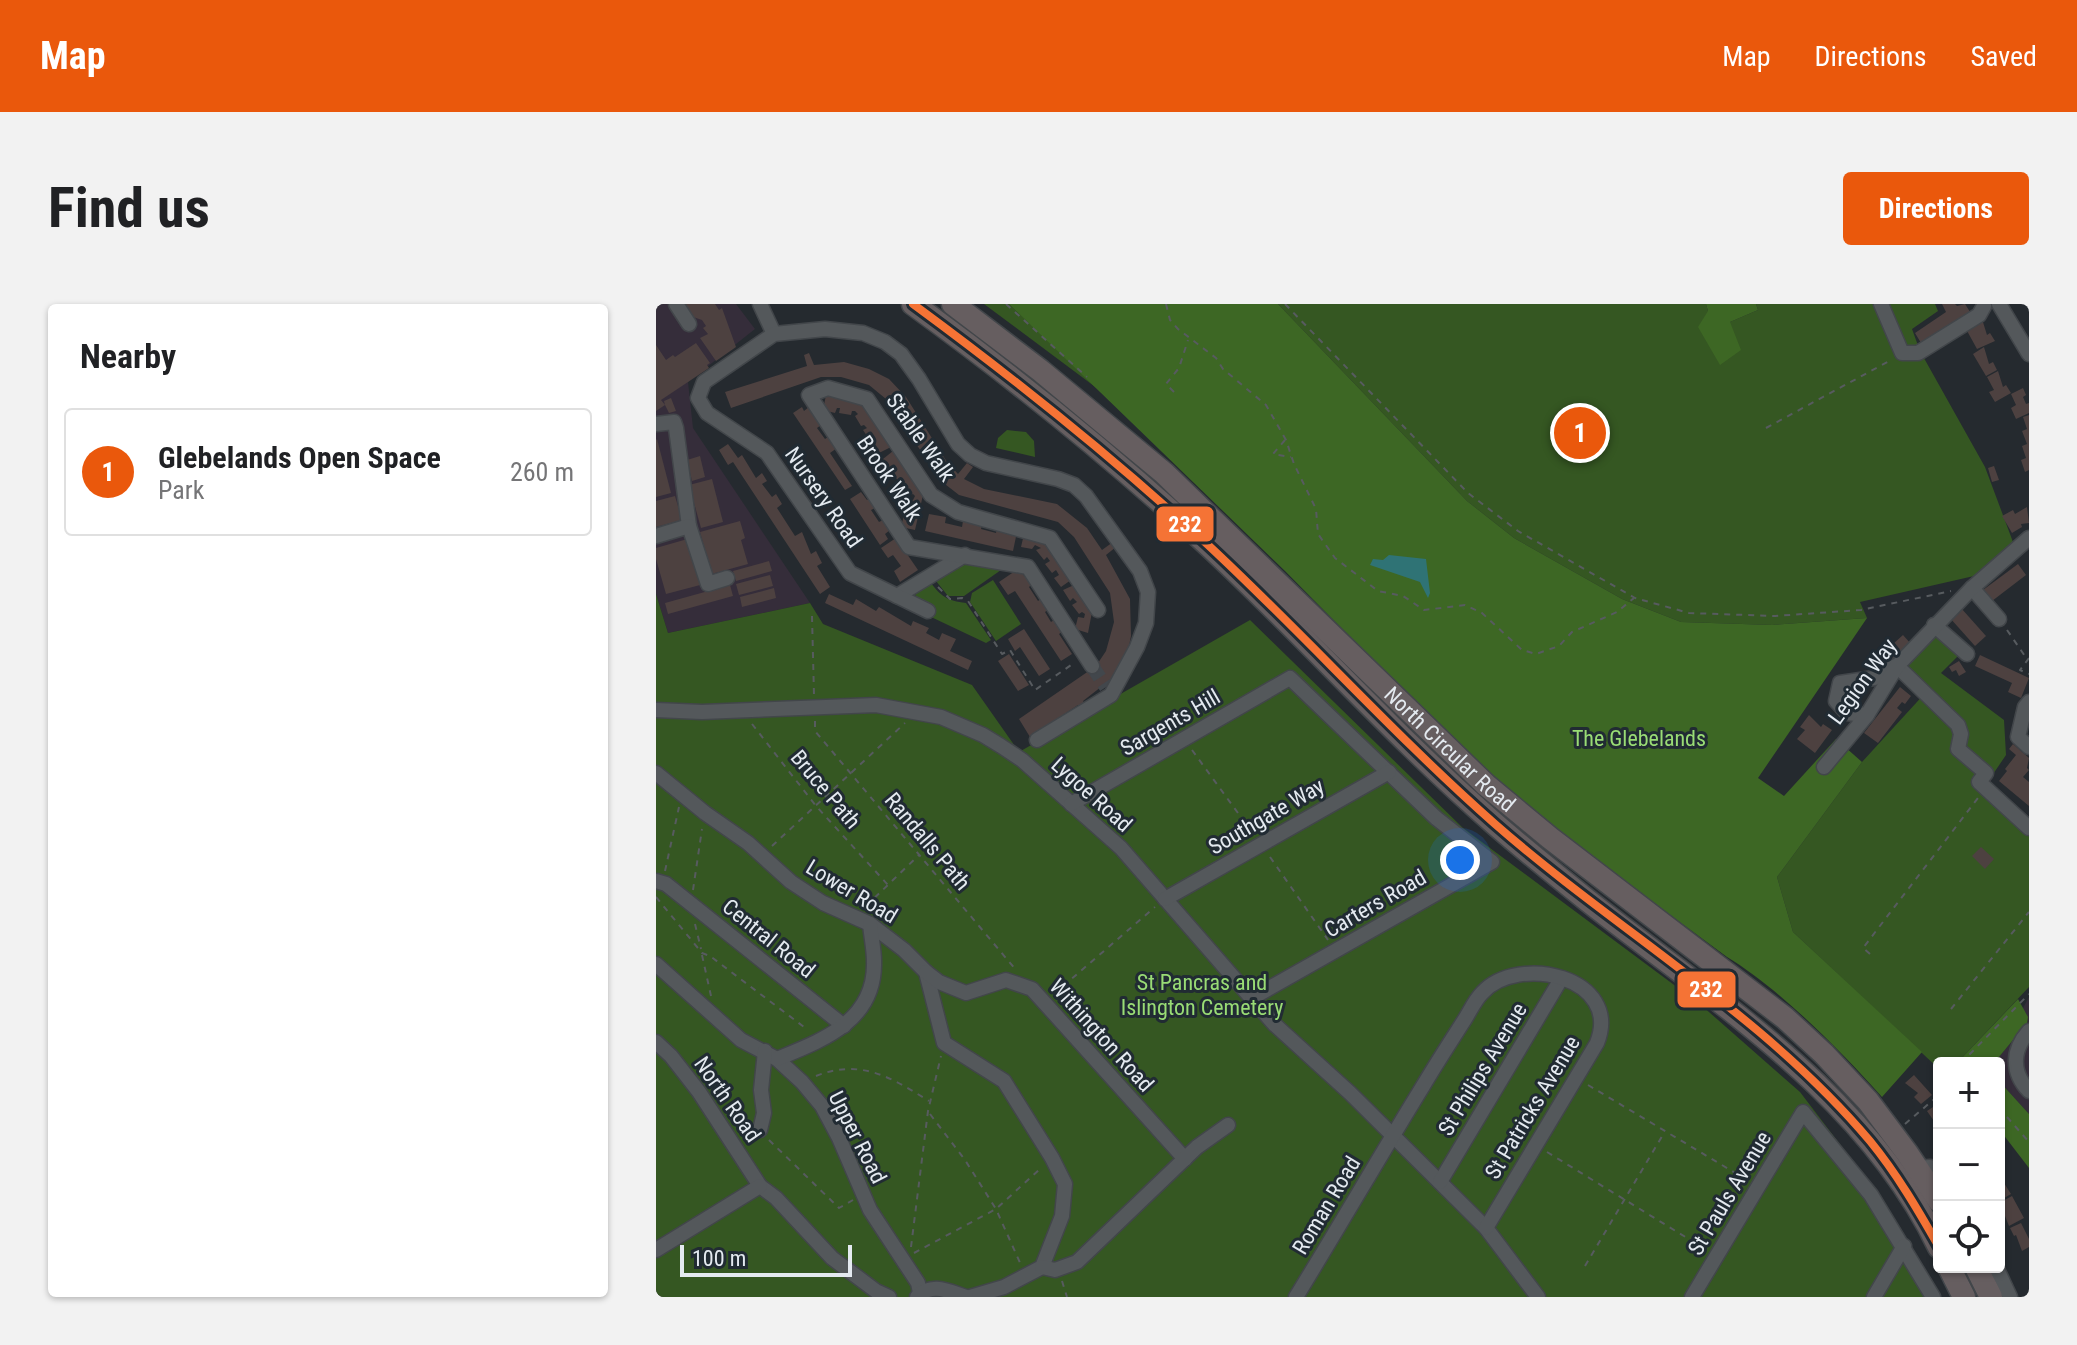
<!DOCTYPE html>
<meta charset="utf-8">
<style>
body{margin:0;font-family:"Roboto Condensed",sans-serif;background:#f2f2f2;color:#202124}
.controls{position:absolute;right:24px;bottom:24px;display:grid;overflow:hidden;border-radius:8px;box-shadow:0 2px 6px #0004}
.controls button{width:72px;height:72px;display:grid;place-items:center;padding:0;border:0;border-bottom:2px solid #e0e0e0;background:#fff;color:#202124;font:40px sans-serif}
.scale{position:absolute;left:24px;bottom:20px;width:172px;box-sizing:border-box;padding-left:8px;border:4px solid #e4eaf0;border-top:0;font-size:22px;line-height:28px;white-space:nowrap;color:#e4eaf0;-webkit-text-stroke:6px #212b33;paint-order:stroke}
.you{position:absolute;left:804px;top:556px;width:28px;height:28px;margin:-20px;border:6px solid #fff;border-radius:50%;background:#1a73e8;box-shadow:0 0 0 12px #1a73e833}
.badge{display:grid;place-items:center;width:52px;height:52px;border-radius:50%;background:#ea580c;color:#fff;font-size:26px;font-weight:700}
.pin{position:absolute;translate:-50% -50%;border:4px solid #fff;box-shadow:0 2px 8px #0006}
.list{margin:0;padding:0;list-style:none}
h2{display:flex;justify-content:space-between;align-items:center;height:104px;margin:0;padding:0 32px;font-size:34px}
h2 small{font-size:26px;font-weight:400;color:#757577}
.list li{display:grid;grid-template-columns:52px 1fr auto;gap:24px;align-items:center;box-sizing:border-box;height:128px;margin:0 16px 16px;padding:0 16px;border:2px solid #e0e0e0;border-radius:8px}
.list b{display:block;font-size:30px;white-space:nowrap}
.list p{margin:0;font-size:26px;white-space:nowrap;color:#757577}
.list em{font-size:26px;font-style:normal;color:#757577}
.icon{flex:none;width:44px;height:44px;fill:none;stroke:currentColor;stroke-width:2;stroke-linecap:round;stroke-linejoin:round}
.map{position:relative;flex:none;width:1373px;height:993px;overflow:hidden;border-radius:8px}
header{display:flex;align-items:center;gap:48px;box-sizing:border-box;height:112px;padding:0 40px;background:#ea580c;color:#fff}
header strong{font-size:38px}
nav{display:flex;gap:44px;margin-inline-start:auto;font-size:28px}
.intro{display:flex;align-items:center;justify-content:space-between;box-sizing:border-box;height:192px;padding:0 48px}
h1{margin:0;font-size:56px}
.button{padding:20px 36px;border-radius:8px;background:#ea580c;color:#fff;font-size:28px;font-weight:700}
main{display:flex;gap:48px;padding:0 48px}
aside{flex:1;background:#fff;border-radius:8px;box-shadow:0 2px 6px #0004}
.map>svg:first-child{display:block}
.industrial{fill:#352d3a}
.green{fill:#355722}
.forest{fill:#3d6724}
.water{fill:#2f7375}
.building{fill:#4d4140}
.lines{fill:none;stroke-linecap:round;stroke-linejoin:round}
.minor-tunnel{stroke:#42474c;stroke-width:14;stroke-dasharray:14 7;stroke-linecap:butt}
.minor-casing{stroke:#42464a;stroke-width:17}
.highway-casing{stroke:#42464a;stroke-width:25}
.path{stroke:#575b5f;stroke-width:2;stroke-dasharray:6 6;stroke-linecap:butt}
.minor{stroke:#54585b;stroke-width:14}
.highway{stroke:#665e60;stroke-width:22}
.bus-1-casing{stroke:#212b33;stroke-width:14}
.bus-1{stroke:#f57335;stroke-width:8}
.labels{text-anchor:middle;stroke-width:6;stroke-linejoin:round;paint-order:stroke}
.street-label{font-size:22px;fill:#e4eaf0;stroke:#212b33}
.park-label{font-size:22px;fill:#99dc75;stroke:#212b33}
.line-badge{stroke:#212b33;stroke-width:3}
.badge-label{font-size:22px;text-anchor:middle;font-weight:bold;fill:#fff}
</style>
<header>
<strong>Map</strong>
<nav><a>Map</a><a>Directions</a><a>Saved</a></nav>
</header>
<div class="intro"><h1>Find us</h1><a class="button">Directions</a></div>
<main>
<aside>
<h2>Nearby<small></small></h2>
<ul class="list">
<li><span class="badge">1</span><div><b>Glebelands Open Space</b><p>Park</p></div><em>260 m</em></li>
</ul>
</aside>
<div class="map">
<svg width="1373" height="993" viewBox="0 0 1373 993">
<rect width="100%" height="100%" fill="#252a2f"/>
<g class="industrial">
<polygon points="0,0 80,0 99,25 32,78 37,124 154,299 12,329 0,290"/>
<polygon points="1373,693 1373,810 1343,777 1343,759 1338,759 1371,719 1370,709 1366,706"/>
</g>
<g class="green">
<polygon points="328,0 353,0 450,91"/>
<polygon points="622,0 1050,0 1052,7 1074,18 1102,6 1100,0 1279,0 1282,7 1256,25 1264,47 1329,163 1357,238 1318,272 1204,298 1211,314 1116,321 1025,318 966,295 858,234 811,197"/>
<polygon points="351,126 370,128 378,137 379,153 340,144 342,134"/>
<polygon points="314,259 345,266 308,292 292,292 280,277 304,260"/>
<polygon points="337,276 365,320 340,337 314,298 316,289"/>
<path d="M 274,278 C 285,292 291,297 310,299 L 335,336 L 330,339 L 273,312 L 259,296 L 260,287 Z"/>
<polygon points="0,290 12,329 154,299 167,320 316,381 363,448 594,316 807,524 1045,701 1144,788 1231,902 1285,993 0,993"/>
<polygon points="1277,328 1303,351 1285,369 1348,416 1350,451 1331,479 1373,517 1373,683 1301,759 1283,759 1283,765 1137,628 1121,573 1206,458 1271,387 1248,361"/>
</g>
<g class="forest">
<path d="M 353,0 L 622,0 L 811,197 L 858,234 L 966,295 L 1025,318 L 1116,321 L 1211,314 L 1102,474 L 1128,492 L 1180,435 L 1206,458 L 1121,573 L 1137,628 L 1266,748 L 1226,793 C 1185,747 1124,685 1071,653 L 898,525 L 801,441 L 629,267 Z"/>
<polygon points="1050,0 1100,0 1102,6 1074,18 1085,46 1064,61 1042,23 1052,7"/>
<polygon points="1362,695 1372,713 1371,719 1338,759 1301,759"/>
<polygon points="1343,777 1373,810 1373,864 1343,825"/>
</g>
<polygon class="water" points="733,251 770,255 774,289 772,294 764,278 714,261 717,255 727,256"/>
<g class="building">
<polygon points="30,0 59,0 63,6 66,4 80,43 60,57 44,34 52,30 47,24 50,22 46,16 34,12 35,8 31,7"/>
<polygon points="1286,0 1299,0 1301,2 1309,0 1316,11 1268,44 1259,29 1290,8"/>
<polygon points="1326,15 1331,31 1334,29 1339,37 1321,45 1310,25"/>
<polygon points="40,39 54,59 51,61 53,64 5,96 9,101 8,97 15,94 20,107 13,109 9,101 0,107 0,41 10,56 17,51 19,53"/>
<polygon points="1328,43 1333,60 1337,58 1341,66 1330,72 1317,50"/>
<polygon points="153,49 158,61 188,58 213,65 233,75 250,93 291,158 302,170 311,159 317,163 308,175 328,185 401,200 431,224 446,246 457,238 460,243 450,251 474,295 475,332 471,352 459,372 427,397 430,403 426,406 422,401 374,433 363,415 440,362 450,347 458,318 454,289 418,233 402,218 303,191 285,177 230,95 213,81 185,73 165,73 75,104 69,88 151,62 148,51"/>
<polygon points="1342,67 1347,83 1350,81 1355,89 1339,98 1333,88 1338,86 1331,73"/>
<polygon points="1367,84 1370,91 1367,93 1370,100 1373,99 1373,109 1360,115 1355,104 1360,101 1355,90"/>
<polygon points="170,91 205,99 235,143 223,149 216,138 220,138 218,134 213,135 207,126 211,124 208,121 205,122 199,112 202,110 199,107 196,107 195,111 183,109 184,104 181,104 179,109 167,106"/>
<polygon points="146,103 148,107 153,103 165,121 161,124 169,135 172,133 181,144 174,149 196,182 189,186 137,109"/>
<polygon points="1373,111 1373,166 1369,168 1365,156 1370,154 1366,142 1371,140 1366,127 1371,125 1367,113"/>
<polygon points="1,135 15,189 0,193 0,136"/>
<polygon points="72,140 82,154 86,151 100,174 106,169 111,177 106,180 116,193 120,190 126,200 121,204 139,232 146,228 155,250 160,247 166,259 161,262 174,283 164,290 77,158 72,161 63,146"/>
<polygon points="237,147 267,191 259,226 245,223 248,211 255,212 256,208 249,205 253,195 257,196 259,192 257,190 252,192 245,181 249,178 246,174 242,177 236,168 240,166 237,161 232,165 227,155"/>
<polygon points="44,152 49,173 36,177 31,156"/>
<polygon points="1338,162 1343,176 1336,178 1332,164"/>
<polygon points="56,175 67,218 45,224 33,181"/>
<polygon points="205,188 211,196 215,194 221,203 215,206 223,218 227,216 234,226 229,230 232,235 224,241 194,195"/>
<polygon points="19,192 26,216 0,223 0,197"/>
<polygon points="1371,203 1373,219 1365,220 1366,223 1356,229 1346,212 1357,206 1359,210"/>
<polygon points="273,210 290,213 289,219 306,223 307,217 326,221 325,225 340,229 341,223 361,228 357,247 269,227"/>
<polygon points="84,217 89,234 85,236 92,260 52,271 45,247 49,246 44,228"/>
<polygon points="368,230 390,237 415,276 405,283 398,274 403,271 400,266 396,269 389,260 394,257 391,253 388,256 380,246 385,244 379,241 376,245 365,243"/>
<polygon points="35,234 48,280 10,290 0,255 0,244"/>
<polygon points="240,234 262,266 244,278 238,267 245,262 237,251 232,254 225,244"/>
<polygon points="113,257 116,267 80,277 77,267"/>
<polygon points="1362,260 1370,271 1336,297 1327,286"/>
<polygon points="362,265 376,280 373,283 382,297 386,294 393,305 389,308 395,318 401,314 409,326 403,330 416,350 405,357 359,287 352,291 343,278"/>
<polygon points="114,271 117,282 83,291 80,280"/>
<polygon points="74,281 77,292 12,310 9,299"/>
<polygon points="418,281 436,308 432,329 419,325 422,313 428,314 429,310 426,308 423,310 416,301 421,298 417,294 414,297 407,286"/>
<polygon points="118,284 120,294 86,303 84,293"/>
<polygon points="173,290 197,301 200,295 220,307 223,303 255,322 257,317 273,324 270,329 283,336 286,329 300,335 294,347 316,357 312,366 169,299"/>
<polygon points="1305,304 1330,332 1319,342 1294,314"/>
<polygon points="368,325 394,365 383,372 364,343 359,347 352,335"/>
<polygon points="1247,331 1255,340 1231,361 1226,354 1239,343 1237,340"/>
<polygon points="353,350 373,381 362,387 342,357"/>
<polygon points="1324,351 1373,374 1365,394 1352,388 1356,379 1319,362"/>
<polygon points="1303,357 1310,368 1303,372 1300,366 1296,368 1293,363"/>
<polygon points="1244,383 1255,392 1249,400 1246,398 1241,404 1246,408 1222,439 1208,429"/>
<polygon points="1153,411 1165,423 1167,420 1176,426 1159,449 1141,435 1149,426 1144,423"/>
<polygon points="1357,440 1373,454 1371,464 1373,466 1367,473 1373,478 1373,502 1343,477 1351,467 1349,465 1360,451 1353,445"/>
<polygon points="1325,543 1338,555 1329,565 1316,552"/>
<polygon points="1258,771 1276,791 1265,800 1258,793 1262,789 1249,779"/>
<polygon points="1283,799 1283,818 1280,820 1271,807"/>
<polygon points="1348,879 1355,890 1343,897 1343,882"/>
<polygon points="1356,892 1368,914 1353,922 1347,907 1345,908 1343,905 1343,899"/>
<polygon points="1365,919 1373,935 1373,943 1366,947 1360,931 1358,932 1354,924"/>
</g>
<g class="lines">
<polyline class="minor-tunnel" points="436,362 450,383"/>
<g class="minor-casing">
<g id="minor">
<polyline points="20,0 33,20"/>
<polyline points="104,0 118,30"/>
<polyline points="1225,0 1246,49 1262,49 1323,11 1328,2"/>
<polyline points="1343,0 1373,50"/>
<polyline points="0,120 18,118 20,124 33,222"/>
<polyline points="0,232 33,222 52,280 71,274"/>
<polyline points="1316,284 1343,315"/>
<polyline points="241,292 309,251"/>
<polyline points="272,307 194,269 111,149 51,109 42,94 48,78 118,30 169,25 207,29 229,38 245,50 263,75 302,140 314,151 330,159 402,175 418,181 430,192 484,267 492,288 490,319 481,343 455,391 381,436"/>
<polyline points="1278,321 1311,350"/>
<polyline points="436,362 372,263 253,243 153,91 172,84 211,95 275,191 302,208 394,234 442,306"/>
<polyline points="1241,362 1302,421 1305,430 1302,445 1330,469 1323,478 1373,524"/>
<polyline points="1373,398 1369,403 1362,433 1373,443"/>
<polyline points="0,406 46,408 220,401 285,413 327,431 345,442 366,456 465,544 618,720 694,789 830,924 882,993"/>
<polyline points="1211,411 1191,409 1180,397 1184,379 1218,374 1240,362"/>
<polyline points="1168,463 1211,411 1241,362 1316,284 1373,234"/>
<polyline points="0,469 49,509 92,539 135,578 167,599 214,620 248,646 270,668 288,739 348,777 396,854 409,880 406,912 386,963 348,983 314,993"/>
<polyline points="415,500 634,374 780,514 836,558 596,694"/>
<polyline points="0,577 10,580 188,722"/>
<polyline points="509,595 733,468"/>
<polyline points="0,660 85,736 121,755 146,778 166,802 183,834 214,906 262,979 264,989"/>
<polyline points="270,668 283,678 310,689 350,676 376,685 529,855"/>
<path d="M 1373,727 C 1356,746 1355,768 1373,787"/>
<polyline points="0,738 15,752 43,788 104,882 120,894 176,954 220,987 233,993"/>
<path d="M 121,755 C 167,736 220,717 218,657 C 218,645 215,632 214,620"/>
<polyline points="104,826 108,809 105,786 109,747"/>
<polyline points="1261,864 1274,863 1283,869"/>
<polyline points="784,878 905,675"/>
<polyline points="0,946 104,882"/>
<polyline points="386,963 399,966 421,958 541,843 572,821"/>
<polyline points="1340,963 1354,993"/>
<path d="M 261,993 C 276,978 292,987 310,993"/>
<path d="M 640,993 C 683,923 724,852 767,782 C 780,760 795,737 809,715 C 814,707 819,696 826,689 C 862,649 967,673 941,739 L 830,924"/>
<polyline points="1036,993 1147,808 1215,891 1277,993"/>
<polyline points="1218,993 1248,942"/>
</g>
</g>
<g class="highway-casing">
<g id="highway">
<path d="M 257,0 C 359,74 458,154 551,240 C 649,331 738,432 839,520 C 869,546 900,571 931,596 C 1060,698 1209,789 1283,943"/>
<path id="s1" d="M 297,0 L 385,67 L 508,169 L 830,481 L 894,534 L 1129,714 L 1168,750 L 1212,797 L 1251,849 L 1283,897"/>
<polyline points="1293,963 1308,993"/>
<polyline points="1320,963 1335,993"/>
</g>
</g>
<g class="path">
<polyline points="350,0 431,73"/>
<polyline points="510,0 514,16 522,25 560,54 567,65 610,101 630,136 638,160 660,205 662,230 679,254 722,287 747,292 768,306 809,301 826,309 866,346 880,350 903,342 916,328 961,308 978,294"/>
<polyline points="629,0 812,189 862,227 979,294 1033,309 1119,312 1205,306 1295,287"/>
<polyline points="518,88 510,80 523,64 532,36"/>
<polyline points="1110,124 1235,56"/>
<polyline points="629,136 617,150 635,153"/>
<polyline points="282,283 294,295 306,294 312,297 346,350 354,346 379,386 418,359"/>
<polyline points="156,312 158,391"/>
<polyline points="1351,326 1371,355"/>
<polyline points="1373,354 1364,366 1373,370"/>
<polyline points="159,417 159,427 360,666"/>
<polyline points="96,420 160,502 232,581"/>
<polyline points="536,446 598,531"/>
<polyline points="116,542 249,419"/>
<polyline points="614,553 672,636"/>
<polyline points="9,567 23,503"/>
<polyline points="37,586 46,525"/>
<polyline points="0,593 46,649 54,652 152,726"/>
<polyline points="210,602 263,551"/>
<polyline points="39,620 45,645"/>
<polyline points="1214,650 1207,644 1322,494"/>
<polyline points="46,651 55,692"/>
<polyline points="398,690 499,603"/>
<polyline points="1295,705 1373,608"/>
<polyline points="1305,759 1373,690"/>
<path d="M 160,772 C 205,754 236,774 273,797"/>
<polyline points="932,781 1091,876"/>
<polyline points="1343,804 1373,838"/>
<polyline points="274,810 309,856 340,905 365,961"/>
<polyline points="1249,820 1283,791"/>
<polyline points="113,836 183,904 197,896"/>
<polyline points="891,848 1049,945"/>
<polyline points="255,943 272,807 285,752"/>
<polyline points="258,949 340,905 385,864"/>
<polyline points="929,962 1008,829"/>
<polyline points="406,977 411,993"/>
</g>
<use href="#minor" class="minor"/>
<use href="#highway" class="highway"/>
<g class="bus-1-casing">
<path id="bus-1" d="M 257,0 C 359,75 458,154 551,240 C 649,331 738,431 839,520 C 961,627 1108,711 1214,837 C 1241,870 1262,906 1283,943"/>
</g>
<use href="#bus-1" class="bus-1"/>
</g>
<g class="labels">
<g class="street-label">
<text transform="translate(265 133) rotate(55)" y="8">Stable Walk</text>
<text transform="translate(234 174) rotate(56)" y="8">Brook Walk</text>
<text transform="translate(168 193) rotate(55)" y="8">Nursery Road</text>
<text transform="translate(1206 377) rotate(-54)" y="8">Legion Way</text>
<text transform="translate(514 418) rotate(-30)" y="8">Sargents Hill</text>
<text dy="8" stroke="none"><textPath href="#s1" startOffset="668">North Circular Road</textPath></text>
<text transform="translate(170 485) rotate(50)" y="8">Bruce Path</text>
<text transform="translate(436 490) rotate(42)" y="8">Lygoe Road</text>
<text transform="translate(610 512) rotate(-30)" y="8">Southgate Way</text>
<text transform="translate(272 537) rotate(50)" y="8">Randalls Path</text>
<text transform="translate(196 587) rotate(31)" y="8">Lower Road</text>
<text transform="translate(719 599) rotate(-30)" y="8">Carters Road</text>
<text transform="translate(113 634) rotate(39)" y="8">Central Road</text>
<text transform="translate(446 731) rotate(48)" y="8">Withington Road</text>
<text transform="translate(826 765) rotate(-59)" y="8">St Philips Avenue</text>
<text transform="translate(72 795) rotate(55)" y="8">North Road</text>
<text transform="translate(876 803) rotate(-59)" y="8">St Patricks Avenue</text>
<text transform="translate(202 833) rotate(63)" y="8">Upper Road</text>
<text transform="translate(1073 889) rotate(-59)" y="8">St Pauls Avenue</text>
<text transform="translate(670 901) rotate(-59)" y="8">Roman Road</text>
</g>
<g class="park-label">
<text x="983" y="442">The Glebelands</text>
<text x="546" y="686">St Pancras and<tspan x="546" dy="25">Islington Cemetery</tspan></text>
</g>
</g>
<g class="line-badge">
<rect x="499" y="201" width="60" height="38" rx="8" fill="#f57335"/>
<rect x="1020" y="666" width="61" height="39" rx="8" fill="#f57335"/>
</g>
<g class="badge-label">
<text x="529" y="228">232</text>
<text x="1050" y="693">232</text>
</g>
</svg>
<div class="controls">
<button>+</button>
<button>−</button>
<button><svg class="icon" aria-label="locate" viewBox="0 0 24 24"><circle cx="12" cy="12" r="6"/><path d="M12 2v4M12 18v4M2 12h4M18 12h4"/></svg></button>
</div>
<div class="scale">100 m</div>
<div class="you"></div>
<div class="pin badge" style="left:924px;top:129px">1</div>
</div>
</main>
